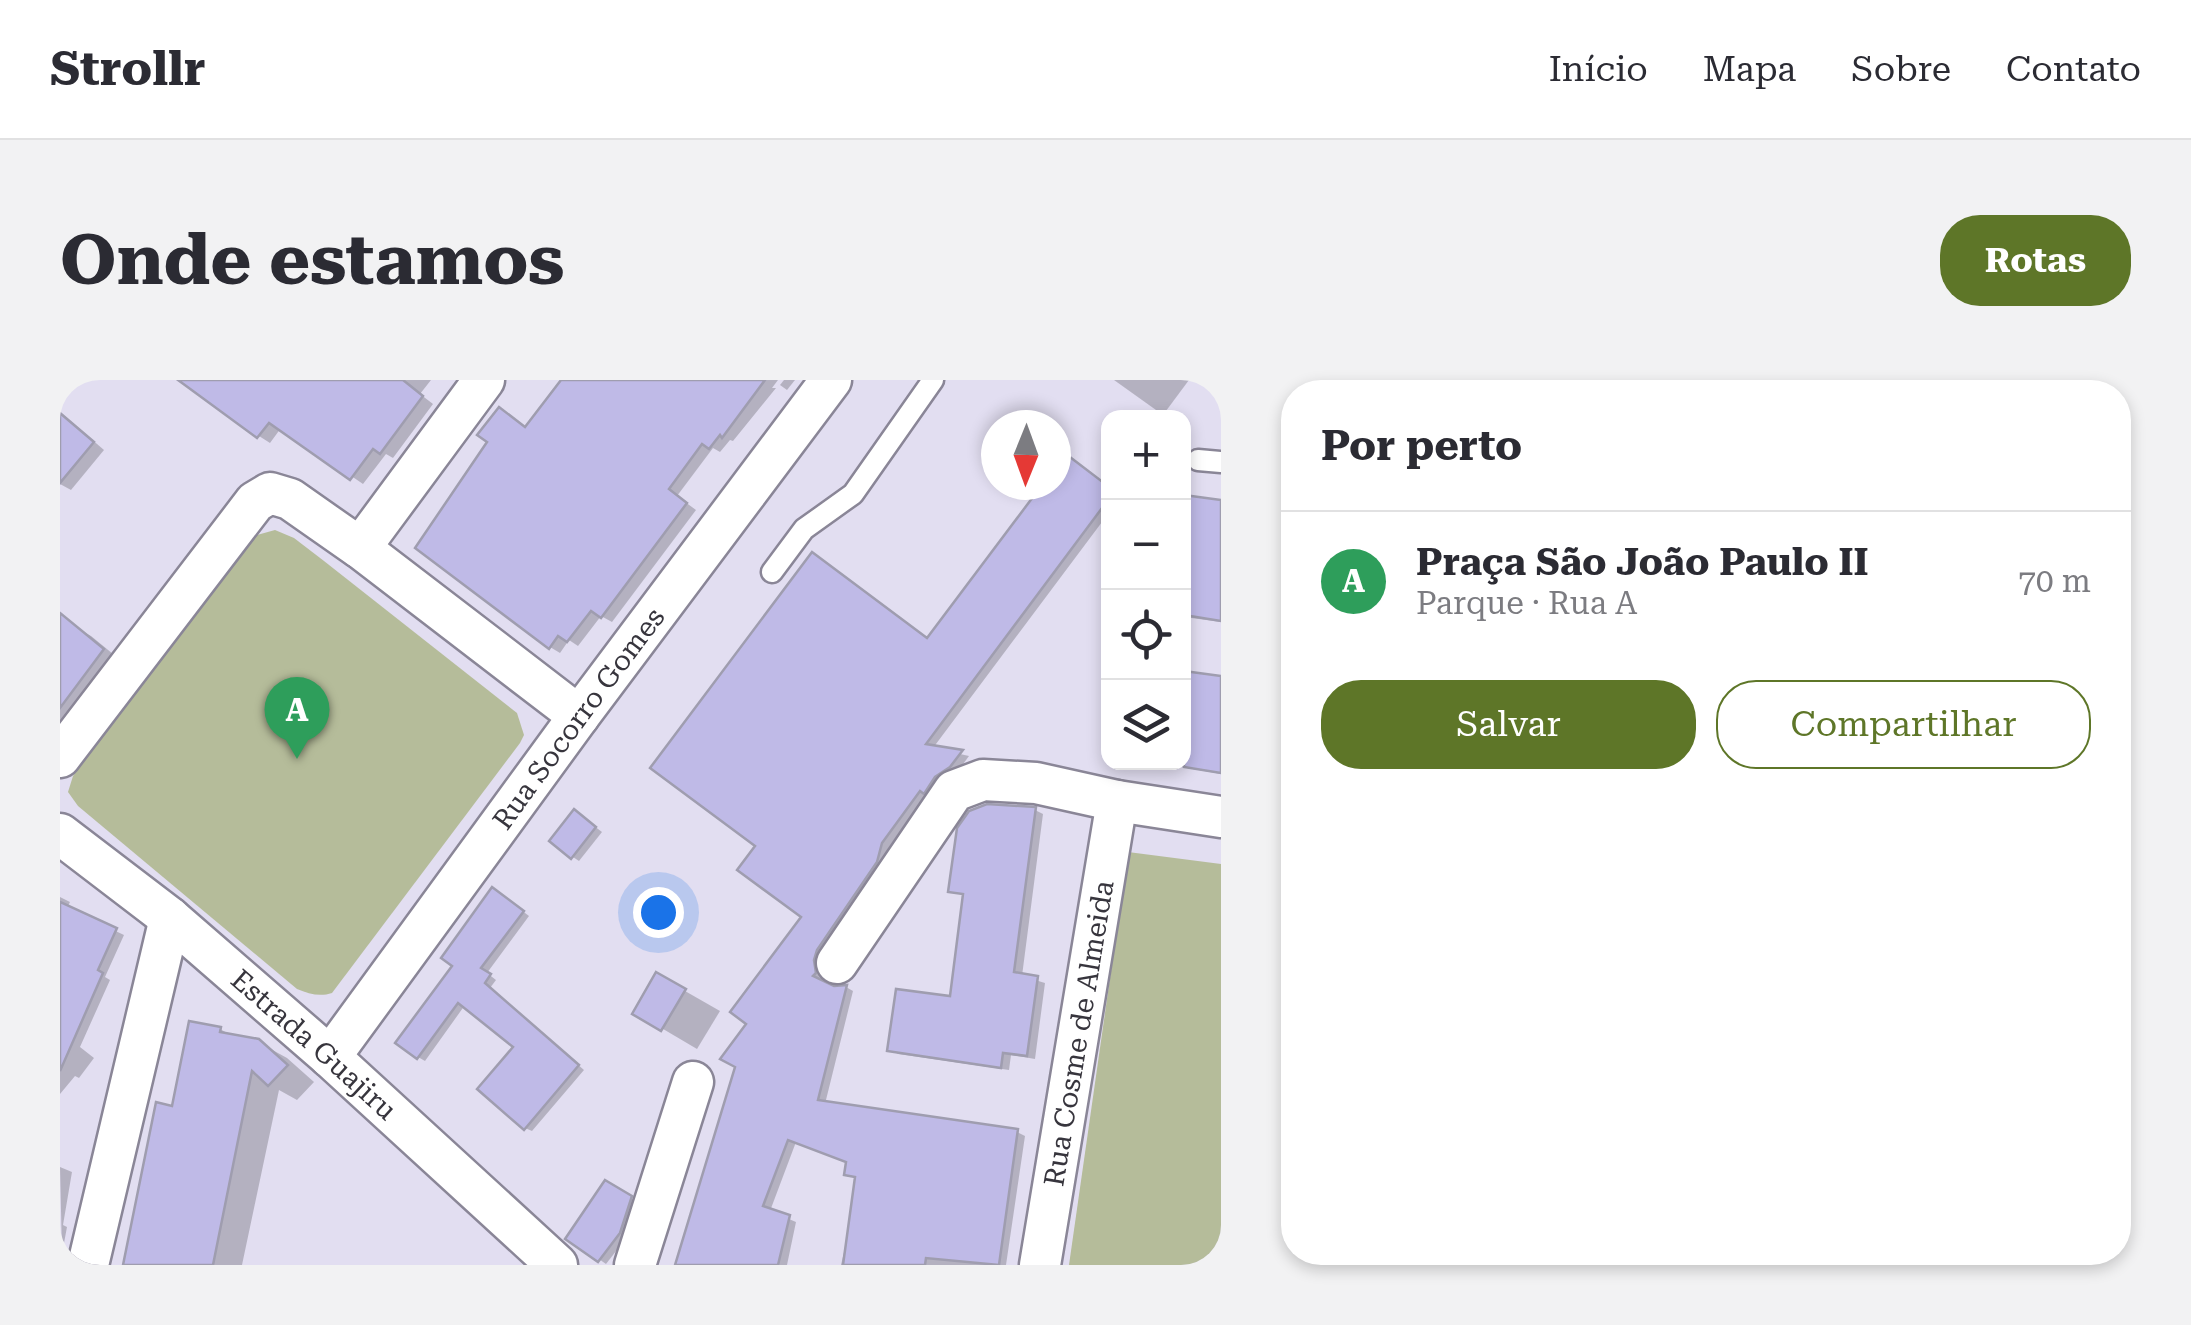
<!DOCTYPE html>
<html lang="pt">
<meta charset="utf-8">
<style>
body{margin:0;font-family:"Roboto Serif",serif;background:#f2f2f3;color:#2b2b33}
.controls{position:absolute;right:30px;top:30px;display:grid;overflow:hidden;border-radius:20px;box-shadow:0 5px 15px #0003}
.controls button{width:90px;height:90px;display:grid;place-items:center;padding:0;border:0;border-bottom:2px solid #e1e1e2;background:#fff;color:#2b2b33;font:50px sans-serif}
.compass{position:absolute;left:921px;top:30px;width:90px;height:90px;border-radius:50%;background:#fff;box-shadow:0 5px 15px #0003;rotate:181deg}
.you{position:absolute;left:598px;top:532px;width:35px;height:35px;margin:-25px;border:8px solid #fff;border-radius:50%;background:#1a73e8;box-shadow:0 0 0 15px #1a73e833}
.badge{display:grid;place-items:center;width:65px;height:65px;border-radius:50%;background:#5e7628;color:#fff;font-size:32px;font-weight:700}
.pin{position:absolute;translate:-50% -82px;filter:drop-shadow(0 2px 5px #0008)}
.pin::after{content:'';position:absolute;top:52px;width:35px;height:30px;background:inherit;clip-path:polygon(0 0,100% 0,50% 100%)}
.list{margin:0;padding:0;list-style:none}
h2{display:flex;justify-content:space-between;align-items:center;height:130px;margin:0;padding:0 40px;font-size:42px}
h2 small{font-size:32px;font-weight:400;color:#7c7c81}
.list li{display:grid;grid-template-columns:65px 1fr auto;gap:30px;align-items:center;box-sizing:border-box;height:140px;padding:0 40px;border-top:2px solid #e1e1e2}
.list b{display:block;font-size:38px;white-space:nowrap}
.list p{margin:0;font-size:32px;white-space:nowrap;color:#7c7c81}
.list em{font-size:32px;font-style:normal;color:#7c7c81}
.actions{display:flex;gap:20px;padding:30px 40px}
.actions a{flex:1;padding:22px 0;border:2px solid #5e7628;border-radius:40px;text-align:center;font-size:35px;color:#5e7628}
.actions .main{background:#5e7628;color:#fff}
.icon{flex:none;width:55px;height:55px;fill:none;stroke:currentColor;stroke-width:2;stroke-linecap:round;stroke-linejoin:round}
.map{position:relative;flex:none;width:1161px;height:885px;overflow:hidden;border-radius:40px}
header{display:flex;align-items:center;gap:60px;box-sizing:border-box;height:140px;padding:0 50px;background:#fff;border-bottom:2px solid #e1e1e2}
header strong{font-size:48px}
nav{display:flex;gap:55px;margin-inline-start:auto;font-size:35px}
.intro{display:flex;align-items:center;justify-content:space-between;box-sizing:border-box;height:240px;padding:0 60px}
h1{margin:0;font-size:70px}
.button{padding:25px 45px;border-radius:40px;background:#5e7628;color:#fff;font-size:35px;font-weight:700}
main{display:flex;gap:60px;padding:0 60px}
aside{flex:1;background:#fff;border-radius:40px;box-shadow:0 5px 15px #0003}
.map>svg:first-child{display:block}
.green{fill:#b5bc9a}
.shadow{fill:#0003}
.building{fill:#bfbae7;stroke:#9f9daf;stroke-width:2.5}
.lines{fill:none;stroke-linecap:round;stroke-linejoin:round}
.lane-casing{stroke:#8a8697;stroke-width:25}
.street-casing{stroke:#8a8697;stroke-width:45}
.lane{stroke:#fff;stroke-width:20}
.street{stroke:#fff;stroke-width:40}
.labels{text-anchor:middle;stroke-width:10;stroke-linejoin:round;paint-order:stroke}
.street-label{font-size:28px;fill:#37353d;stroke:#e2def1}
</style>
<header>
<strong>Strollr</strong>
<nav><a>Início</a><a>Mapa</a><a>Sobre</a><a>Contato</a></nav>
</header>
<div class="intro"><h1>Onde estamos</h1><a class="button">Rotas</a></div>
<main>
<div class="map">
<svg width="1161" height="885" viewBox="0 0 1161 885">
<rect width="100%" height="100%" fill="#e2def1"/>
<g class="green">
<path d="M 215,150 L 234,158 L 264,181 L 457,333 L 464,355 L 460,363 L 272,613 C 260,617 249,614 237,609 L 18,426 L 8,412 L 13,396 L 185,168 L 197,155 Z"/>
<polygon points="1068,472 1161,484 1161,885 1009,885"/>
</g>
<g class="shadow">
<polygon points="144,0 371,0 360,14 373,24 333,78 326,74 303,104 221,48 210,63 199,56 136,10"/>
<polygon points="504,0 718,0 712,8 716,8 673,61 670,60 660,72 653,68 617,116 636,130 552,242 541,236 518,266 509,260 500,273 490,267 467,49"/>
<polygon points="724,0 735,0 727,10 720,5"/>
<polygon points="1054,0 1129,0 1103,35"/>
<polygon points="0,32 44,70 11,110 0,104"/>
<polygon points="1014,82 1048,107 1048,134 873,368 909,376 898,391 868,413 829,467 824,486 760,586 762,598 759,602 774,609 786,607 793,611 765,724 957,752 965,756 946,885 781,885 785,868 788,869 798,799 787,794 788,782 736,762 710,831 736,842 727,885 618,885 689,643 744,536 868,261 985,105 996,105 996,91"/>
<polygon points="1124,118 1161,123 1161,242 1124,237"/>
<polygon points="9,244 31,256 64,283 0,372 0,250"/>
<polygon points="1124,293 1161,298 1161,394 1093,382 1124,382"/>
<polygon points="975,430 983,434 962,596 985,603 975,679 951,675 949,690 838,674 830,669 892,619 905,516 891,510"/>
<polygon points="521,436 542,452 519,481 513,477"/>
<polygon points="440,514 469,536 427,593 436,600 430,608 524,690 472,751 465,748 456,667 405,625 365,681 358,677 395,585"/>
<polygon points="0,517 10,522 7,528 64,555 45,597 50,600 20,667 34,678 19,698 15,696 0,714"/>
<polygon points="597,595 660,631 637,669 576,633"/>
<polygon points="160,649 174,657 198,662 227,678 254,702 237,720 219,710 182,885 67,885 114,729"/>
<polygon points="0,787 12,792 3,845 7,847 2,874"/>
<polygon points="546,803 578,823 567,857 546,884 509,858"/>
</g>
<g class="building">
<polygon points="118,0 343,0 363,16 320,74 313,69 290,100 209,43 197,58"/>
<polygon points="501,0 705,0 662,58 660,55 649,69 642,64 609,109 627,123 541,238 531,231 507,262 498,256 489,269 355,168 427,62 417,55 439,27 465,47"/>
<polygon points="0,33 34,62 0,103"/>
<polygon points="1006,74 1048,106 1048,120 866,364 903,370 890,387 875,397 864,414 860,411 822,463 817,482 757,570 754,580 756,593 753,596 774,606 787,605 758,720 958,749 939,885 866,878 865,885 783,885 795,797 784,795 786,782 728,760 703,826 730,835 718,885 615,885 675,687 660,679 686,644 670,632 741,537 677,490 695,466 590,388 752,172 867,258 982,105 996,105 996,87"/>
<polygon points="1124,115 1161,120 1161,241 1124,235"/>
<polygon points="0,233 44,269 0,328"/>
<polygon points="1124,291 1161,296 1161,393 1124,387"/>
<polygon points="927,424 976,427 954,592 978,596 967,676 943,673 941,688 827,671 836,609 890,616 903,514 888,512 897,448 909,431"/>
<polygon points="514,429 536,447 511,479 489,461"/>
<polygon points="432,507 464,531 421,588 431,594 425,603 519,685 464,750 417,709 453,667 398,623 357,679 335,663 392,586 381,578"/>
<polygon points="0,522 57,548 38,590 43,593 0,691"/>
<polygon points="596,592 626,609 601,651 572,634"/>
<polygon points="129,641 161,647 160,652 199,659 228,685 208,706 192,691 153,885 63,885 96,722 112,726"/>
<polygon points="545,800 572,816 560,853 538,882 505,859"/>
</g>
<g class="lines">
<g class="lane-casing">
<g id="lane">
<polyline points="1138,80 1161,82"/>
<polyline points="712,192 744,149 793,114 873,0"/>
</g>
</g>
<g class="street-casing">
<g id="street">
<polyline points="300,168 424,0"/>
<polyline points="0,377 195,122 210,113 230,119 300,168 519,336"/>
<path id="s1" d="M 0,454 L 110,538 L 270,677 L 497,885"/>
<polyline points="777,583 894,411 923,400 976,403 1057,421 1161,437"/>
<path id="s2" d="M 270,677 L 519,336 L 771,0"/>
<polyline points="28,885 110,538"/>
<polyline points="575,885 633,702"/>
<path id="s3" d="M 980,885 L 1057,421"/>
</g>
</g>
<use href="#lane" class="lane"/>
<use href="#street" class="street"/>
</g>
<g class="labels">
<g class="street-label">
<text dy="10" stroke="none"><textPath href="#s2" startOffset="420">Rua Socorro Gomes</textPath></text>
<text dy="10" stroke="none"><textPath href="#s3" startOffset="235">Rua Cosme de Almeida</textPath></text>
<text dy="10" stroke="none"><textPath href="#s1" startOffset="330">Estrada Guajiru</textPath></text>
</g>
</g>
</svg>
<div class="controls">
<button>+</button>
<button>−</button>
<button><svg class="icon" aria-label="locate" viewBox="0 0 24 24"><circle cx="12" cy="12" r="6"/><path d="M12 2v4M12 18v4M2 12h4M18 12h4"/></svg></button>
<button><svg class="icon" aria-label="layers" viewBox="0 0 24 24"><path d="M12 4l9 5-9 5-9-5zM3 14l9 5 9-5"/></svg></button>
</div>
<svg class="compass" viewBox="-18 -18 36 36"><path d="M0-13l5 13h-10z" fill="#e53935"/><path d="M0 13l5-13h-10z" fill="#7c7c81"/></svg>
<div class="you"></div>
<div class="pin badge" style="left:237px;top:379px;background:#2e9e5b">A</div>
</div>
<aside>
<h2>Por perto<small></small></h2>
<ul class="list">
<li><span class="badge" style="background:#2e9e5b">A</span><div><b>Praça São João Paulo II</b><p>Parque · Rua A</p></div><em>70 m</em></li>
</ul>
<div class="actions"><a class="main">Salvar</a><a>Compartilhar</a></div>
</aside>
</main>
